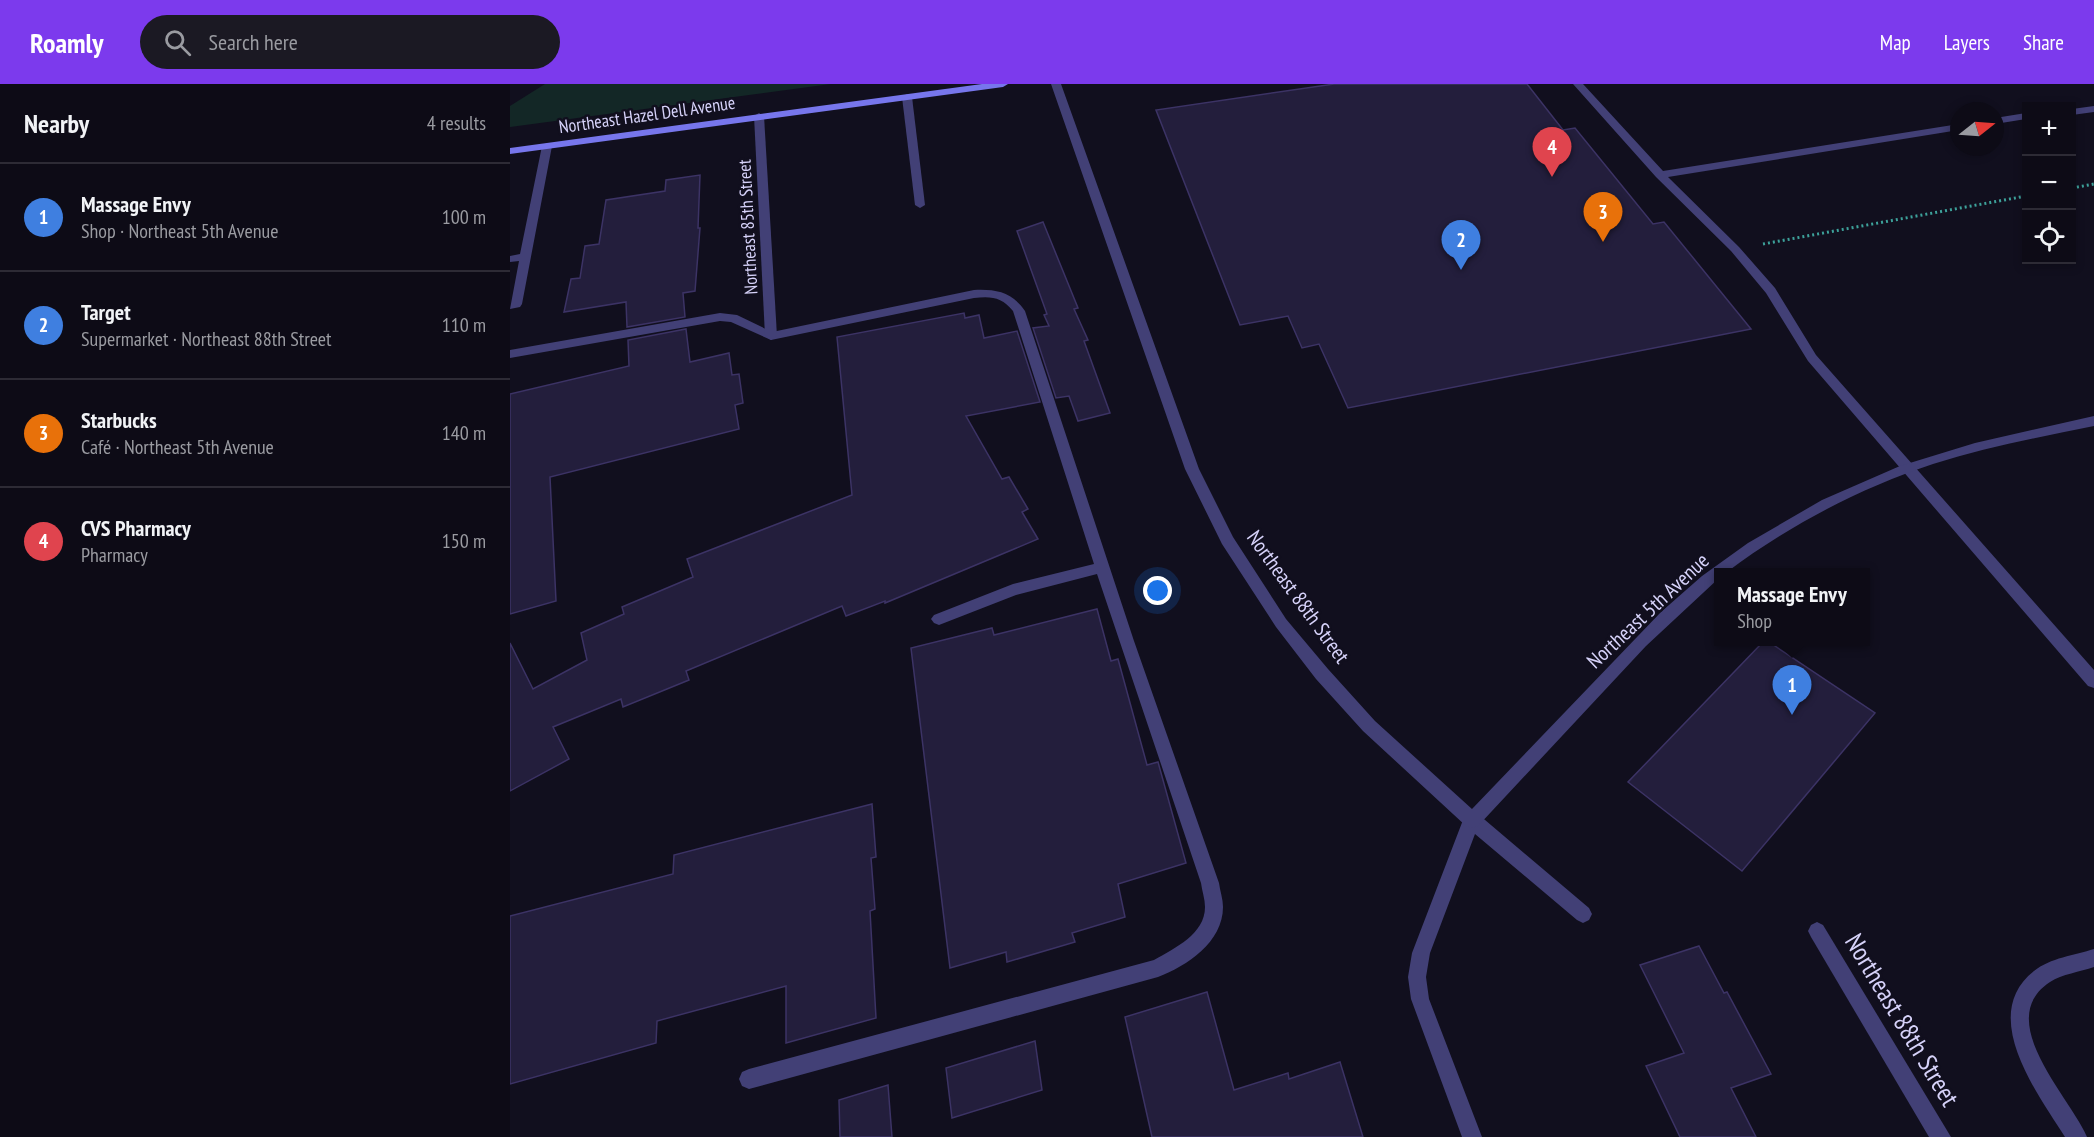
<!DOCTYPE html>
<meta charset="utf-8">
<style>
body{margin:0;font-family:"PT Sans Narrow",sans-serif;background:#1b1923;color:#f1f3f6}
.controls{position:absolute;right:18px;top:18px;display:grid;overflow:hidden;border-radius:0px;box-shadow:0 3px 9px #0003}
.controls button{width:54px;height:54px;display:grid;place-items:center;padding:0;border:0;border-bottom:2px solid #2d2b35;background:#0d0b16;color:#f1f3f6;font:30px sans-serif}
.compass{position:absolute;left:1440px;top:18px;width:54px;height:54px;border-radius:50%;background:#0d0b16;box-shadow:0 3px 9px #0003;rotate:73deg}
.you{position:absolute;left:648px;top:507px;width:21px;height:21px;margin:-15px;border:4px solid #fff;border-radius:50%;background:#1a73e8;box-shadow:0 0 0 9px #1a73e833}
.badge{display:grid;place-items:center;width:39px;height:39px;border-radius:50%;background:#7c3aed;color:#fff;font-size:20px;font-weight:700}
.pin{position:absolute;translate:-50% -50px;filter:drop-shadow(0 2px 3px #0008)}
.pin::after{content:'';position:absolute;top:32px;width:21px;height:18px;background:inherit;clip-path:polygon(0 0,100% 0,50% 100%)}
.popup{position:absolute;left:1204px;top:484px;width:156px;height:78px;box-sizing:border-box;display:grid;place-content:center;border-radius:0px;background:#0d0b16;filter:drop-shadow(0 2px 4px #0005);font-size:20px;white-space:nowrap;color:#9a9ba1}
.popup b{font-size:22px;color:#f1f3f6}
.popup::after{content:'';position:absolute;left:50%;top:100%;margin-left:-12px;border:12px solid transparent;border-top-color:#0d0b16}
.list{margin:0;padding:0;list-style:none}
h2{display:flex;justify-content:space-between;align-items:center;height:78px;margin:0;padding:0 24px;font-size:26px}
h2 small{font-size:20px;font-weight:400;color:#9a9ba1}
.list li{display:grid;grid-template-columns:39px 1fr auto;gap:18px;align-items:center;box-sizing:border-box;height:108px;padding:0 24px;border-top:2px solid #2d2b35}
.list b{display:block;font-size:22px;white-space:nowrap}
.list p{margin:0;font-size:20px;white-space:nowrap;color:#9a9ba1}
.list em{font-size:20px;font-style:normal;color:#9a9ba1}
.icon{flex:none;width:33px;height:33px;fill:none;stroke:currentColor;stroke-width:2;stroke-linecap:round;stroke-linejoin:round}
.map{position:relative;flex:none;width:1584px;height:1053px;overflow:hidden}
header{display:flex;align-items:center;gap:36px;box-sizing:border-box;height:84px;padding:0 30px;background:#7c3aed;color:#fff}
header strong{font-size:28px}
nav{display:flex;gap:33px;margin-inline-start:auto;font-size:21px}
.search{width:420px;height:54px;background:#1b1923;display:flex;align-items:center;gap:15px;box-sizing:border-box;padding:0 21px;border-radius:33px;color:#9a9ba1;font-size:22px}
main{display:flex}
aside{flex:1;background:#0d0b16}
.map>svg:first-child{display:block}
.green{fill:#132726}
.building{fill:#231e3c;stroke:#3c3365;stroke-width:1.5}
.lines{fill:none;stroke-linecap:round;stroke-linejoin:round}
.path{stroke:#3da19a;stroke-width:3;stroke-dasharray:2 3;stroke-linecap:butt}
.service{fill:#424076;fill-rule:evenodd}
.minor{fill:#424076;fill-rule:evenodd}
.tertiary{fill:#424076;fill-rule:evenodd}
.secondary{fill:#7776ec;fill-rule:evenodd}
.labels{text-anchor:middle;stroke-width:5;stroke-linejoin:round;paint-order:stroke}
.far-street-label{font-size:18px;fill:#d6d2f9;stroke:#110f1e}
.street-label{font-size:21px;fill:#d6d2f9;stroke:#110f1e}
.near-street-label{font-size:26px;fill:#d6d2f9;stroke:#110f1e}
</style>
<header>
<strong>Roamly</strong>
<div class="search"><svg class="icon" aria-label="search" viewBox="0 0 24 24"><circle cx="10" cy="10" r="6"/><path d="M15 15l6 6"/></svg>Search here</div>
<nav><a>Map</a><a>Layers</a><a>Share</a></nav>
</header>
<main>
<aside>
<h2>Nearby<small>4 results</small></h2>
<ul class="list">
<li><span class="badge" style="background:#3f7fe0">1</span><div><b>Massage Envy</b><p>Shop · Northeast 5th Avenue</p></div><em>100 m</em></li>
<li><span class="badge" style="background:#3f7fe0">2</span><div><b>Target</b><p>Supermarket · Northeast 88th Street</p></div><em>110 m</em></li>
<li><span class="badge" style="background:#e8710a">3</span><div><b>Starbucks</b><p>Café · Northeast 5th Avenue</p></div><em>140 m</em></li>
<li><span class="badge" style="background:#e0444e">4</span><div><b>CVS Pharmacy</b><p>Pharmacy</p></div><em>150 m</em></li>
</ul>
</aside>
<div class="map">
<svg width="1584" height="1053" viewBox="0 0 1584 1053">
<rect width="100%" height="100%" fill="#110f1e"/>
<polygon class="green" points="35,0 321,0 0,43 0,22"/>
<g class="building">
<polygon points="824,0 1017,0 1053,46 1065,44 1143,140 1154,138 1241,245 838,324 809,260 792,264 778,232 730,241 646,26"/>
<polygon points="190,91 188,144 190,144 185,207 173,209 175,233 117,243 116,218 54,228 61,195 70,194 75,162 89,160 96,116 155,107 156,96"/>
<polygon points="533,138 568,224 564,225 578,256 574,257 600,329 568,337 559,312 546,314 523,244 539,242 534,231 537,230 507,147"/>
<polygon points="454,229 455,234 469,231 474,254 507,247 530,318 456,332 492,395 499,393 518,425 512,428 528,455 375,519 375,517 336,532 332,522 176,587 179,596 113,623 111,615 43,643 59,675 0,707 0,559 23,605 77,576 71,549 114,530 112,523 183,493 177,475 342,411 327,253"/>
<polygon points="176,245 180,278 219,269 222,291 229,290 233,319 225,321 229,345 40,393 46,517 0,530 0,310 119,282 118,256"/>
<polygon points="587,525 601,577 608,575 637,681 648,678 676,779 608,800 615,833 562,849 565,858 497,878 496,868 440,884 401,564 482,544 484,551"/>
<polygon points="1253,558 1259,558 1365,629 1232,787 1118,698"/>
<polygon points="362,720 366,773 361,774 365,825 360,827 366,934 276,959 276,902 147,937 146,959 0,1000 0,832 163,790 164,771"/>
<polygon points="1189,862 1214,909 1217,908 1261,990 1221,1004 1246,1053 1170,1053 1136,982 1174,969 1130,881"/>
<polygon points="697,908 724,1006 778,989 779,995 830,978 853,1053 642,1053 615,933"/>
<polygon points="525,957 532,1006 442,1034 436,984"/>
<polygon points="378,1001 382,1053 330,1053 329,1016"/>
</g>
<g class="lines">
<g class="path">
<polyline points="1562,104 1584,100"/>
<polyline points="1253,160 1516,112"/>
</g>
<g class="service">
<polygon points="1063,0 1073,0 1153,87 1449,40 1449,46 1158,93 1229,163 1265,204 1306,271 1584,586 1584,604 1578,602 1298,277 1256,209 1221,167 1146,93"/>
<polygon points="397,10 402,13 415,121 410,124 405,121 392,13"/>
<polygon points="1584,22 1584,28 1562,31 1562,25"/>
<polygon points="1516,29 1516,35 1485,40 1485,34"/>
<polygon points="37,59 42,62 12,220 10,223 0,225 9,177 0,178 0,172 10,170 32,62"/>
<path d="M 464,206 C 486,205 502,208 515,227 L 624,557 L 709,799 C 710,807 713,815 713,823 C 713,858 677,882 648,893 L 239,1005 L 232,1002 L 229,995 L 232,988 L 239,985 L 644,876 C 665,864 695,850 695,823 C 695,815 692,807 691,799 L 587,490 L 506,511 L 429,541 L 424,539 L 421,535 L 424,531 L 503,500 L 584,480 L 503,227 C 492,213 481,212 464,214 L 261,256 L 221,238 L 210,237 L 0,274 L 0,266 L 210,229 L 227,231 L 262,248 Z"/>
<path d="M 1584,865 L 1584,883 C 1570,888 1552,890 1540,898 C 1482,936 1560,1013 1577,1053 L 1555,1053 C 1527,1009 1468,931 1524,887 C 1540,874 1565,871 1584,865 Z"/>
</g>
<g class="minor">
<polygon points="249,29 254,32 267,252 261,256 255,252 244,32"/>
<polygon points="962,728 968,730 1079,824 1082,830 1079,836 1073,839 1067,836 965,750 920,869 916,893 919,915 972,1053 952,1053 901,915 898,893 902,869 953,736 956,730"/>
<polygon points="1307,838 1313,841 1441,1053 1419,1053 1301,853 1298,847 1301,841"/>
</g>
<path class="tertiary" d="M 541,0 L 551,0 L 689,385 L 723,453 L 776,535 L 818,585 L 865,637 L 962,725 L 1151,528 L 1192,492 L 1238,459 L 1312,416 L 1390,382 L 1465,359 L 1584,332 L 1584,342 C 1530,353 1476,363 1423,380 C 1350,404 1278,442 1217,488 L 1208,488 L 1208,495 L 1136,562 L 968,742 L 962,744 L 956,742 L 853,647 L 806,595 L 766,543 L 712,460 L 675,385 Z"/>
<polygon class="secondary" points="472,0 498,0 493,3 0,70 0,64"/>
</g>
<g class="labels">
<g class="far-street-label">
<text transform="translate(137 31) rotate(-8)" y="6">Northeast Hazel Dell Avenue</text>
<text transform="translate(238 143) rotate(-93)" y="6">Northeast 85th Street</text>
</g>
<g class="street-label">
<text transform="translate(788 513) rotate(54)" y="7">Northeast 88th Street</text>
<text transform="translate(1138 527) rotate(-43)" y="7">Northeast 5th Avenue</text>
</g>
<g class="near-street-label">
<text transform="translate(1392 936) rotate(59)" y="9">Northeast 88th Street</text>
</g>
</g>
</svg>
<div class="controls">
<button>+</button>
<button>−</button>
<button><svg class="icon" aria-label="locate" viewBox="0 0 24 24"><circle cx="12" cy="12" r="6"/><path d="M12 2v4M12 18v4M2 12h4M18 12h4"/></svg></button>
</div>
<svg class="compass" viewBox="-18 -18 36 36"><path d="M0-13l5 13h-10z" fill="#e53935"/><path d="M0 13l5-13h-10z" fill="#9a9ba1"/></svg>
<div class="you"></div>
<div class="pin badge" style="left:1282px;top:631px;background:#3f7fe0">1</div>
<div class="popup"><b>Massage Envy</b>Shop</div>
<div class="pin badge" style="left:951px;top:186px;background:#3f7fe0">2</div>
<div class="pin badge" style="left:1093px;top:158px;background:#e8710a">3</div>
<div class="pin badge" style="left:1042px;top:93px;background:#e0444e">4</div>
</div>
</main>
